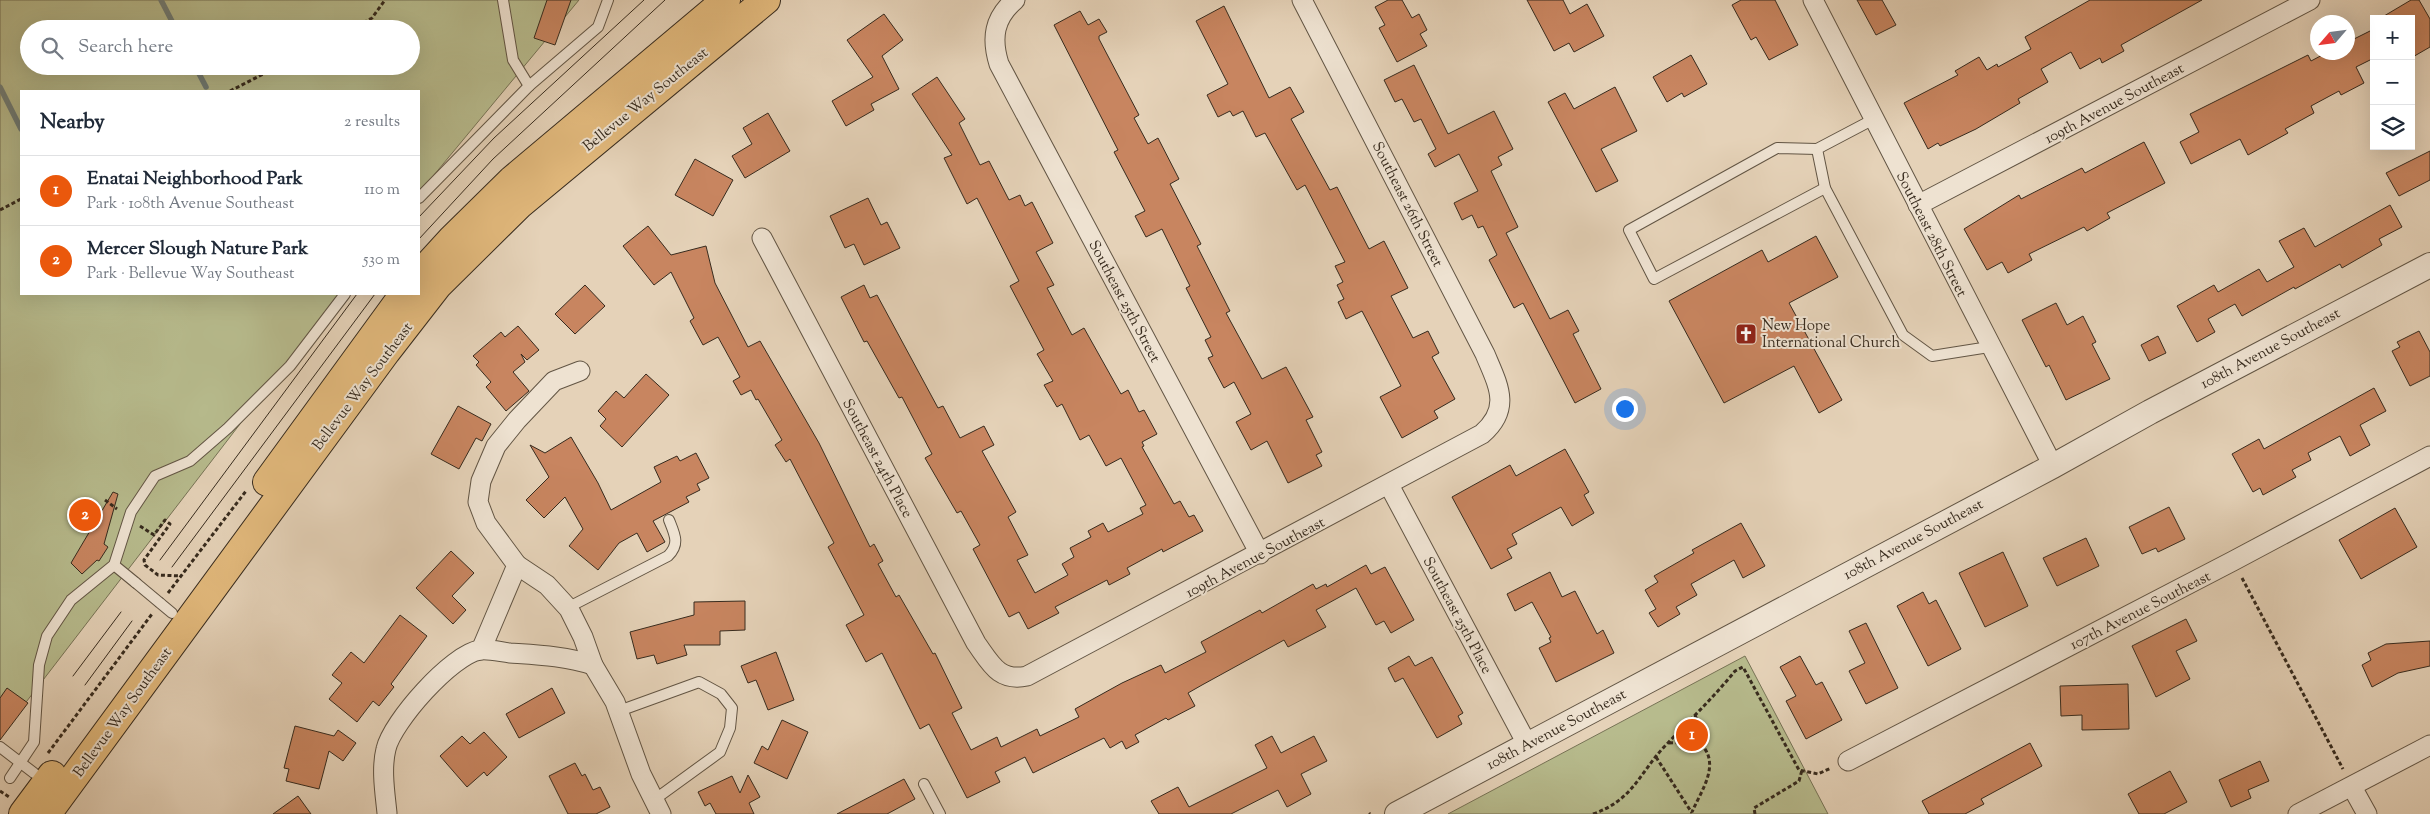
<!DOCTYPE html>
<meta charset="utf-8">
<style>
body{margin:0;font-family:"Sorts Mill Goudy",serif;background:#f2f2f3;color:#1f2937}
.controls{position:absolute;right:15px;top:15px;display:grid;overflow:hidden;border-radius:0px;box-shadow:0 5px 20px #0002}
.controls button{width:45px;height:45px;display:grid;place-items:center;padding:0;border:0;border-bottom:1px solid #e0e1e3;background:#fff;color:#1f2937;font:25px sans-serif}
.compass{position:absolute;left:2310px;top:15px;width:45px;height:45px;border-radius:50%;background:#fff;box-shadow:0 5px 20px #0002;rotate:242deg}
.you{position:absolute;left:1624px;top:408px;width:18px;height:18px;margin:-12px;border:4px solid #fff;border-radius:50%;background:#1a73e8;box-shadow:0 0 0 8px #1a73e833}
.badge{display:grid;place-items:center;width:32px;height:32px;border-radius:50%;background:#ea580c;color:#fff;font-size:16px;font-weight:700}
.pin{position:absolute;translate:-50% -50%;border:2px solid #fff;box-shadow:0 1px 5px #0006}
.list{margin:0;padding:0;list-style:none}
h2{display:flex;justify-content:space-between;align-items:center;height:65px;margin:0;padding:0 20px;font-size:21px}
h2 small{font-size:16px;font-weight:400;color:#747a83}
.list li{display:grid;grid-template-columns:32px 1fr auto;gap:15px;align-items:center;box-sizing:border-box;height:70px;padding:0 20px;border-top:1px solid #e0e1e3}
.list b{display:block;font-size:19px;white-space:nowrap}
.list p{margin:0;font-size:16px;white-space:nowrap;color:#747a83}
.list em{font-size:16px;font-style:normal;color:#747a83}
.icon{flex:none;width:28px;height:28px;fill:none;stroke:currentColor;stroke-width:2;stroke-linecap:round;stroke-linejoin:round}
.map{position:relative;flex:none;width:2430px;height:814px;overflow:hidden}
.search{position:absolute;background:#fff;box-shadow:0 5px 20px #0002;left:20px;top:20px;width:400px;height:55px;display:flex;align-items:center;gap:12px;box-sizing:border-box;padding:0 18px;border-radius:28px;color:#747a83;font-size:19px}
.panel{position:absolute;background:#fff;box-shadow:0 5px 20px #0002;left:20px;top:90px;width:400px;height:205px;border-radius:0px}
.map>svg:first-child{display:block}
.green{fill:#b7bb8d;stroke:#777356;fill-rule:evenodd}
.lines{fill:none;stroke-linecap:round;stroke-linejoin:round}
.stream{stroke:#717e78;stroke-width:5.5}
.building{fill:#c88560;stroke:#372b1e}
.service-casing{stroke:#625544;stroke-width:12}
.minor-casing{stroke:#625544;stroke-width:21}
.tertiary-casing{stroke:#625544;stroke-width:26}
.primary-casing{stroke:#372b1e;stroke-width:30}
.path{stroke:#372b1e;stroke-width:3;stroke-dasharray:4 2.5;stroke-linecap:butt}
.service{stroke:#eee2d1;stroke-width:10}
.minor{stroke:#eee2d1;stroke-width:19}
.tertiary{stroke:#eee2d1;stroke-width:24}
.primary{stroke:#e2b97c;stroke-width:28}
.tram{stroke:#372b1e;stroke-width:1}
.service-bridge-casing{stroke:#625544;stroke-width:12;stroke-linecap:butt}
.service-bridge{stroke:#eee2d1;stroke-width:10}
.labels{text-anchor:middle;stroke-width:4;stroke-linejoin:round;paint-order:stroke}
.street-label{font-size:15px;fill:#372b1e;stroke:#eee2d1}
.poi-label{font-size:15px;fill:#372b1e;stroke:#eee2d1;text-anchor:start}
</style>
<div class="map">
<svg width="2430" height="814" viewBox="0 0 2430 814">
<rect width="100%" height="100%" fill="#e5d2b8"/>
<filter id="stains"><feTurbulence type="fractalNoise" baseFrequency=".004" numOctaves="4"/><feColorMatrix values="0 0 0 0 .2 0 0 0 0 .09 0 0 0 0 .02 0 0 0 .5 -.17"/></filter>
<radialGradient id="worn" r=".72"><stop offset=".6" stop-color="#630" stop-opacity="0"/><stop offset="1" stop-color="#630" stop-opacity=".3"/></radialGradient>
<g class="green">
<path d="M 0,0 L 579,0 L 419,193 L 419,91 L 21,91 L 21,294 L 340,294 L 0,736 ZM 29,29 L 411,29 L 411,66 L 29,66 Z"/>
<polygon points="1745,656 1828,814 1448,814"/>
</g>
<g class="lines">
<g class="stream">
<polyline points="161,0 176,29"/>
<polyline points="195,66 206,87"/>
<polyline points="0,87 21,129"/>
</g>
</g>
<g class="building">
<polygon points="547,0 571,0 555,45 534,38"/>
<polygon points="1388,0 1402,0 1412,18 1419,14 1427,30 1420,34 1427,46 1397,62 1379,28 1385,25 1375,7"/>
<polygon points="1527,0 1563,0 1570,14 1587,4 1604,36 1574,52 1569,43 1554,51"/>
<polygon points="1741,0 1775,0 1798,45 1769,60 1756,37 1751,40 1732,5"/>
<polygon points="1857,0 1882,0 1896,25 1876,35"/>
<polygon points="2090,0 2202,0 2121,45 2124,51 2102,63 2100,58 2080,69 2071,52 2041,69 2048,82 2018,99 2020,103 1976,129 1940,146 1938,143 1928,149 1904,103 1958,75 1955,71 1979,57 1987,70 1997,64 1998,67 2031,49 2025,37"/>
<polygon points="2411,0 2419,0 2430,19 2430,47 2411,58 2411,19 2379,19"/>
<polygon points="1224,6 1269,98 1290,87 1304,112 1291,119 1330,190 1337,187 1369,249 1384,241 1408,288 1391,296 1413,338 1428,331 1439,353 1432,357 1455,399 1434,411 1438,418 1402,438 1380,397 1401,386 1362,311 1346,319 1338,302 1344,299 1337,285 1343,282 1335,266 1345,262 1305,185 1297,190 1265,133 1256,137 1243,111 1233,116 1230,111 1218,117 1207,95 1228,84 1196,21"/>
<polygon points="1080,11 1088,25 1099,19 1107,32 1099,36 1099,39 1139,115 1134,118 1148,144 1158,138 1179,179 1170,184 1201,244 1197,246 1230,311 1226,313 1262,379 1286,367 1313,417 1306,420 1322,452 1316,455 1322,466 1288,483 1267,441 1251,450 1236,422 1251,414 1234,382 1224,388 1208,358 1213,356 1205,340 1211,337 1186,288 1190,286 1162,229 1146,237 1135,216 1145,211 1114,152 1118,150 1054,25"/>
<polygon points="884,14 903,40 882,56 899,89 871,104 874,110 846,126 832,101 873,77 847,40"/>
<polygon points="2374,29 2374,58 2356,67 2364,83 2341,95 2339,91 2311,106 2314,113 2285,129 2288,133 2248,155 2240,139 2191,164 2180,142 2199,132 2190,114 2308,55 2311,61 2328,52 2348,52 2348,42"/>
<polygon points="1691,55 1707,84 1684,97 1682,93 1667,102 1653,77"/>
<polygon points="1414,65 1448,134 1494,111 1513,149 1498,157 1502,165 1491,171 1518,227 1506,233 1550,319 1568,310 1579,331 1573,334 1601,389 1575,403 1523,303 1514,308 1489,260 1497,255 1483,226 1478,228 1472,215 1462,220 1454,203 1478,191 1459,154 1435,167 1428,154 1436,149 1421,119 1414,122 1402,99 1395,102 1384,80"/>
<polygon points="937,77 965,119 959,123 980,165 989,161 1009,200 1020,195 1025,206 1032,202 1053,243 1036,252 1054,285 1047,288 1072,335 1084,328 1121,394 1128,390 1139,412 1144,410 1157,434 1142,442 1144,446 1142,447 1174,504 1180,501 1189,517 1194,515 1203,531 1163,552 1162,549 1127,568 1130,574 1109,585 1107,580 1055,607 1059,613 1028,629 1019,612 1009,617 973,549 980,545 961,511 957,513 925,458 932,454 902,397 899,398 867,341 864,342 841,297 864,285 870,298 877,295 938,408 943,406 960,438 984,426 994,445 982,451 1016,512 1008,517 1028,555 1017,560 1035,593 1068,575 1062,564 1074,557 1070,548 1091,537 1088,531 1103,523 1108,532 1143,514 1140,508 1146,505 1121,458 1106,466 1089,435 1080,440 1062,404 1057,407 1044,385 1053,381 1037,354 1044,350 1010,286 1019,281 977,198 967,204 944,158 952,155 912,94"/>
<polygon points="1615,87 1637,131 1601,149 1618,181 1596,192 1548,102 1565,93 1574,109"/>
<polygon points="768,113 790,151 745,178 732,156 752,144 743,128"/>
<polygon points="2144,142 2165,183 2107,213 2110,218 2087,231 2084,227 2029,254 2032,260 2008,273 2002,262 1987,270 1964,229 2019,195 2021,199 2082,168 2085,173"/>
<polygon points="2430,151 2430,180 2399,196 2386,173"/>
<polygon points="695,159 733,180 713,216 675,195"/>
<polygon points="868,198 881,225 887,222 900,248 864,265 854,244 845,248 830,216"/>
<polygon points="2390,205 2402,227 2379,239 2382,245 2342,268 2340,264 2295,289 2294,287 2242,316 2235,304 2208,319 2215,332 2197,342 2177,306 2214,285 2218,292 2259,269 2267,282 2294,267 2279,241 2304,228 2315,247"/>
<polygon points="648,226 671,255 706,246 715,283 748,347 760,341 819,443 870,547 874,544 883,561 878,564 896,597 899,595 933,654 935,653 962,708 952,713 971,750 997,737 1001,747 1037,729 1040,736 1079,717 1075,709 1122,683 1161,665 1165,673 1206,652 1201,642 1260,610 1262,613 1313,584 1316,589 1326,584 1327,587 1366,565 1371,574 1385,567 1414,620 1391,633 1384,621 1376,625 1356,588 1316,610 1326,627 1288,647 1284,640 1202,685 1188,693 1195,706 1168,720 1166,718 1135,735 1139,742 1126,749 1122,741 1110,748 1104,738 1033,773 1025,757 995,772 1000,782 967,798 929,724 920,729 882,653 866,662 846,625 864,615 828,547 834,543 790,459 786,462 775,445 782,440 758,399 756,400 751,390 741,395 733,381 740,377 718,337 703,345 690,321 694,318 671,272 654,285 623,246"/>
<polygon points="1816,236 1838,277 1789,303 1842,400 1819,413 1794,366 1724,403 1669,301 1762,250 1768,262"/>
<polygon points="585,285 605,306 575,334 555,314"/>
<polygon points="2056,303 2067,325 2083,316 2096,342 2092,344 2110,379 2066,400 2049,365 2046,367 2022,320"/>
<polygon points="518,326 539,350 527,360 521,354 525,362 513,372 529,391 506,411 486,387 491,382 476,365 479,362 473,356 501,332 505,337"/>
<polygon points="2419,331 2430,352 2430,376 2410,386 2392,351 2400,347 2397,342"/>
<polygon points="2158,336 2166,353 2149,361 2141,345"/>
<polygon points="646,374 669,395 622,447 600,426 606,419 598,411 616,391 624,398"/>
<polygon points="2374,388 2386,411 2360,425 2370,445 2350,456 2340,436 2308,453 2311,460 2292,470 2296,477 2263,495 2260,488 2253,492 2232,454 2259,439 2264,449"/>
<polygon points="458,406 491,424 482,441 476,438 459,469 431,454"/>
<polygon points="571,437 598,483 611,510 661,482 654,467 677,456 680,461 696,453 709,478 697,484 700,490 686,497 689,502 653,521 665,542 647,552 637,533 619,543 598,570 569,546 583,529 565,497 544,518 526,500 549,477 530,445 545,453"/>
<polygon points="1565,449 1589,492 1584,495 1594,513 1572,526 1561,507 1512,534 1517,544 1507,549 1512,558 1491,569 1452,497 1510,465 1516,476"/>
<polygon points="113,492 118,494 104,544 108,547 99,561 97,560 82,574 71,563"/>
<polygon points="2169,507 2185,539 2158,552 2156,548 2142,554 2129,527"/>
<polygon points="2395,508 2417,547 2361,579 2339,540"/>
<polygon points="1741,523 1765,566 1743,578 1734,560 1691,584 1697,595 1676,607 1680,614 1658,627 1649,613 1656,609 1645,590 1658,582 1654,576 1694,553 1692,550"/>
<polygon points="2086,538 2099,566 2057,586 2043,558"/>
<polygon points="451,551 474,573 452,596 466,610 453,624 416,588"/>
<polygon points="2003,552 2028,606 1985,627 1959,573"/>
<polygon points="1550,572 1562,597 1575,591 1597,634 1603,630 1614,653 1556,682 1539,648 1551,642 1549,638 1551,637 1532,602 1515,611 1507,594"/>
<polygon points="1923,592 1929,604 1936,600 1961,649 1928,666 1897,606"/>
<polygon points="745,601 745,630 720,631 720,645 684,645 687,655 657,664 654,655 637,659 630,632 694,615 694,602"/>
<polygon points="400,615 427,636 391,684 394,687 379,706 373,701 357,722 329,699 342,683 332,675 351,652 364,663"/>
<polygon points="2186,619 2197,641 2176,651 2190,679 2156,697 2132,646"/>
<polygon points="1866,623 1898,688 1866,704 1849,671 1865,663 1849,631"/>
<polygon points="2430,641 2430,666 2398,673 2372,687 2362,665 2371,660 2368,653 2386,644"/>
<polygon points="776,652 794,700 768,710 756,680 748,683 741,666"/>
<polygon points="1409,656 1415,666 1432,657 1463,713 1458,716 1462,724 1437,738 1403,678 1395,682 1388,668"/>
<polygon points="1800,656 1816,685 1822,682 1842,720 1806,739 1786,701 1796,696 1780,667"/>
<polygon points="2128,684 2129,729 2082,730 2082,715 2061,716 2060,686"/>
<polygon points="7,688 28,703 0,740 0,698"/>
<polygon points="552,688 565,713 519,738 506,714"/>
<polygon points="782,720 808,732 787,779 754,763 762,746 768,750"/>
<polygon points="295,726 334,736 338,730 356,743 343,761 329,751 319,789 286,781 289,769 284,768"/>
<polygon points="484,732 507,757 487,776 484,772 467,787 440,756 462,736 470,744"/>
<polygon points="1272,736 1281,753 1314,736 1327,761 1301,774 1311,794 1287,807 1278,790 1231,814 1159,814 1151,801 1178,787 1189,807 1267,768 1255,745"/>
<polygon points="2030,743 2042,766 1981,799 1984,804 1965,814 1929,814 1922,801"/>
<polygon points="2260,761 2269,781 2248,790 2251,798 2231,807 2219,780"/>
<polygon points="575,763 582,776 585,774 593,790 600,787 610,807 596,814 568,814 549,776"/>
<polygon points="2170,771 2187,802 2164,814 2139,814 2128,794"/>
<polygon points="748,775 760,797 749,803 754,814 716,814 710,803 705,806 698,792 732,776 740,793"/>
<polygon points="904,779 915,799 887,814 837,814"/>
<polygon points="298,796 311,814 273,814"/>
</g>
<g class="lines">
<g class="service-casing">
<g id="service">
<polyline points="503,0 513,60 529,86"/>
<polyline points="1874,119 1817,149 1825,188 1903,335 1932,356 1989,347"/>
<polyline points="1817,149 1777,148 1629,230 1654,279 1825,188"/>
<polyline points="419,198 529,86 598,27 608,0"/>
<polyline points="114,565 136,583"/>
<polyline points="160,603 172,613"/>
<path d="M 567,608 L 668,556 C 680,544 675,535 669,520"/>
<polyline points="619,711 699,682 721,694 732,708 730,728 720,752 654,800"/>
<polyline points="0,747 34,773"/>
<polyline points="10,778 34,742 39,665 47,636 71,600 114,565 131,512 155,476 190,461 228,428 290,366 345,294"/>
<polyline points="924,784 940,814"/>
</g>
</g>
<g class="minor-casing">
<g id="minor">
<path d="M 1015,0 C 994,18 991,38 999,64 L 1260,554"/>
<polyline points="1813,0 2053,466"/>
<polyline points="1918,205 2310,0"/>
<path d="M 762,238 L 976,643 C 991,664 999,682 1027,676 L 1482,434 C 1512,408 1498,385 1485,354 L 1302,0"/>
<polyline points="1389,485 1527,744"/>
<polyline points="517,565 547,585 569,609 583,637 593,665 615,702 641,774 661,814"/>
<polyline points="481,650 517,565 486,523 478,502 481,481 496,446 517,420 554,381 580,371"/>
<polyline points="1848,761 2233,561 2430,456"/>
<polyline points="2352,787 2367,814"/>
<path d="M 387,813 C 385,793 381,769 386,749 C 392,722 452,654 480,650 C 489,649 501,652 510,653 C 539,655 565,656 593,665"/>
<polyline points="2298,814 2430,745"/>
</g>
</g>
<g class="tertiary-casing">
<polyline id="tertiary" points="1397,814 2053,466 2150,412 2430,265"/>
</g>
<g class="primary-casing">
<g id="primary">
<polyline points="419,275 452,239 512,180 726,0"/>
<polyline points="267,482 404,294"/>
<polyline points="23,814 52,775"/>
<polyline points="47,814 386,352 438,285 519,205 766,0"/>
</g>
</g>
<g class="path">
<polyline points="352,29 372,18 385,0"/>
<polyline points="230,91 279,66"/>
<polyline points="0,210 21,199"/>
<polyline points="105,500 117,509"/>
<polyline points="140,526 154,535 165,520 170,524 144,560 145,565 158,575 181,576"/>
<polyline points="2242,578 2343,769"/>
<polyline points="168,593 246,491"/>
<polyline points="1695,715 1700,728 1699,742"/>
<path d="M 1669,743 L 1699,742 C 1722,763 1702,789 1692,812"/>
<polyline points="48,753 152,614"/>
<polyline points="1656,757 1692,813"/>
<polyline points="0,791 9,797"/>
<polyline points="1369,813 1370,814"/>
<path d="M 1593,814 C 1633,800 1639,774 1664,747 C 1688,722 1713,698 1735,671 L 1743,667 L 1799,770 L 1818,774 L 1831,768"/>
<polyline points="1755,814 1754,808 1799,781 1802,770"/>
</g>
<use href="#service" class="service"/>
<use href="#minor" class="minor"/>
<use href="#tertiary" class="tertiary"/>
<use href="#primary" class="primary"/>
<g class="tram">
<polyline points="419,217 494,138 644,0"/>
<polyline points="419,239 493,159 665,0"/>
<polyline points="160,560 357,294"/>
<polyline points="172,567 375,294"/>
<polyline points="73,676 121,612"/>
<polyline points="85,685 132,621"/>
</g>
<g class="service-bridge-casing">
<polyline id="service-bridge" points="136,583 160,603"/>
</g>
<use href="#service-bridge" class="service-bridge"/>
</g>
<defs>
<g id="church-square" transform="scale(1.125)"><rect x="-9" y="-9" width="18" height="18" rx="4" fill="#8f2418" stroke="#eee2d1"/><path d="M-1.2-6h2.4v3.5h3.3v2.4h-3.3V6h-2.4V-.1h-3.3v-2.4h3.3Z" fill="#fff"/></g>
</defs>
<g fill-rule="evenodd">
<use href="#church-square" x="1746" y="334"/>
</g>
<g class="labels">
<g class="street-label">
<text transform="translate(645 99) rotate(-39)" y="5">Bellevue Way Southeast</text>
<text transform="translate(2114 103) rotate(-28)" y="5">109th Avenue Southeast</text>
<text transform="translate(1408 204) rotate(63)" y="5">Southeast 26th Street</text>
<text transform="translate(1932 234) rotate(63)" y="5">Southeast 28th Street</text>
<text transform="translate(1125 301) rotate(62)" y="5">Southeast 25th Street</text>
<text transform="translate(2270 348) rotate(-28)" y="5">108th Avenue Southeast</text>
<text transform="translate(362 386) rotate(-53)" y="5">Bellevue Way Southeast</text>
<text transform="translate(878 458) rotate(62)" y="5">Southeast 24th Place</text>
<text transform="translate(1913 539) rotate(-28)" y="5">108th Avenue Southeast</text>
<text transform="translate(1255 557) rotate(-28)" y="5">109th Avenue Southeast</text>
<text transform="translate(2140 610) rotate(-27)" y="5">107th Avenue Southeast</text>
<text transform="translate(1458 615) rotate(62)" y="5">Southeast 25th Place</text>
<text transform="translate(122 712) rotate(-54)" y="5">Bellevue Way Southeast</text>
<text transform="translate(1556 729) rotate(-28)" y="5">108th Avenue Southeast</text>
</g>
<g class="poi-label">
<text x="1762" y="330">New Hope<tspan x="1762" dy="17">International Church</tspan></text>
</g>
</g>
<rect width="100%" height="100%" filter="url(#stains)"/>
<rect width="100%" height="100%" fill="url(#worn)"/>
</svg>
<div class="controls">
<button>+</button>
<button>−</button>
<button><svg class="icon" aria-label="layers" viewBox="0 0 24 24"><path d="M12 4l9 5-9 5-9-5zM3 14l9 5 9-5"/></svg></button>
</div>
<svg class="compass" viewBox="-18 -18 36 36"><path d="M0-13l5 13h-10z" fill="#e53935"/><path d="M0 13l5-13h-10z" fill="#747a83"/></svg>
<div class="you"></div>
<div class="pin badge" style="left:1692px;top:735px">1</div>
<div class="pin badge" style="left:85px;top:515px">2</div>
<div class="search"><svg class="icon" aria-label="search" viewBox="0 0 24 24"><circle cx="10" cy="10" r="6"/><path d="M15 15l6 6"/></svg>Search here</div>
<section class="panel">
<h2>Nearby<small>2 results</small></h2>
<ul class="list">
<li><span class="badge">1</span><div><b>Enatai Neighborhood Park</b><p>Park · 108th Avenue Southeast</p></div><em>110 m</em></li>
<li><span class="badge">2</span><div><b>Mercer Slough Nature Park</b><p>Park · Bellevue Way Southeast</p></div><em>530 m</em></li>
</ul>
</section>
</div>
